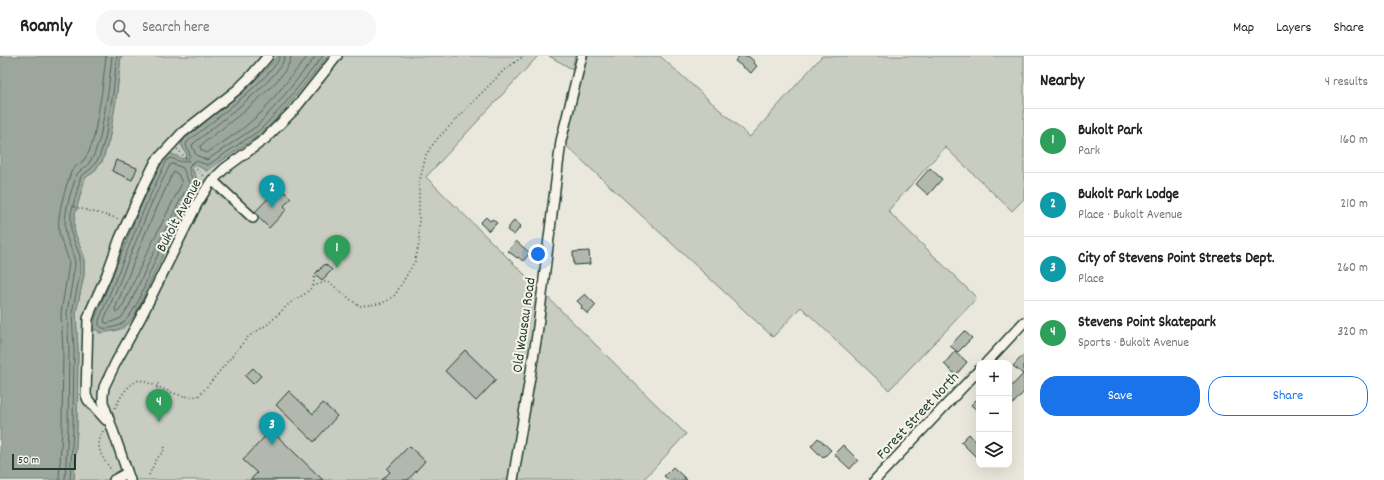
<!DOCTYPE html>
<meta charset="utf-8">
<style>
body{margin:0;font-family:Dekko,sans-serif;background:#f6f6f6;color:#222}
.controls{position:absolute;right:12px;bottom:12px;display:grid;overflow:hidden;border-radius:8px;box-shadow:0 4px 16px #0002}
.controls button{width:36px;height:36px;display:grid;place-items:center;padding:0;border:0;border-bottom:1px solid #e0e0e0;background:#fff;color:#222;font:20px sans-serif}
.scale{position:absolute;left:12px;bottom:10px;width:64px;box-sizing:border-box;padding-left:4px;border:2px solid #1f3d34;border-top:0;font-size:11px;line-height:14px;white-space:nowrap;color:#1f3d34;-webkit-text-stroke:3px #f7f3e8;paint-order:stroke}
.you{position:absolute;left:538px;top:198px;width:14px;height:14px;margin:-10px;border:3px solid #fff;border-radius:50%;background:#1a73e8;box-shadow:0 0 0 6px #1a73e833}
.badge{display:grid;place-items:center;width:26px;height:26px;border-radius:50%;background:#1a73e8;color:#fff;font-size:13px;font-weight:700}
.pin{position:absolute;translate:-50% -33px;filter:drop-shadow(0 1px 2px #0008)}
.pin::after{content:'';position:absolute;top:21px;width:14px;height:12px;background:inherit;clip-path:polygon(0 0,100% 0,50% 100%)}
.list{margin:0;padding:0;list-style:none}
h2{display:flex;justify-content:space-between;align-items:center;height:52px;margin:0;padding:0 16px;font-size:17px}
h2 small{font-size:13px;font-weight:400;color:#767676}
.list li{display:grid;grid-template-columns:26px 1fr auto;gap:12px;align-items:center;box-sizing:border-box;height:64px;padding:0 16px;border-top:1px solid #e0e0e0}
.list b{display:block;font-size:15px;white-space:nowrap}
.list p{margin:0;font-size:13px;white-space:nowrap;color:#767676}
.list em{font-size:13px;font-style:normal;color:#767676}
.actions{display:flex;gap:8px;padding:12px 16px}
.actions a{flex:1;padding:9px 0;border:1px solid #1a73e8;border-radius:16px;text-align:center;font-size:14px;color:#1a73e8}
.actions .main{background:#1a73e8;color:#fff}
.icon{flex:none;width:22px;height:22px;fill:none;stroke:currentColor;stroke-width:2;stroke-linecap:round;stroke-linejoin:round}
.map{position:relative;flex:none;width:1024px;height:424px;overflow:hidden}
header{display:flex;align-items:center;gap:24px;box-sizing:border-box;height:56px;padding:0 20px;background:#fff;border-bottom:1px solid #e0e0e0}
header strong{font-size:19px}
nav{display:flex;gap:22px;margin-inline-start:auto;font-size:14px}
.search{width:280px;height:36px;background:#f6f6f6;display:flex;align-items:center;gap:10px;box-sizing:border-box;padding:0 14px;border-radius:16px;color:#767676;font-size:15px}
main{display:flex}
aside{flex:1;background:#fff}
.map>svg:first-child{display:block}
.green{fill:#c8ccc1;stroke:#74847a}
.water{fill:#9ca69c;stroke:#6a7c72}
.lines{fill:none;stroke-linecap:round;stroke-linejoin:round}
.shore{stroke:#51675e;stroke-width:1}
.building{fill:#b2b8ae;stroke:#1f3d34}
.minor-casing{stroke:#1f3d34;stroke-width:12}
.path{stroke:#1f3d34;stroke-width:1.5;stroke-dasharray:1 3;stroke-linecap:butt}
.minor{stroke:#f7f3e8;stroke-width:9}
.labels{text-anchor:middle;stroke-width:4;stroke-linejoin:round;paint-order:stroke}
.street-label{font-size:15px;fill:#1f3d34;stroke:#f7f3e8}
</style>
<header>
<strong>Roamly</strong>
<div class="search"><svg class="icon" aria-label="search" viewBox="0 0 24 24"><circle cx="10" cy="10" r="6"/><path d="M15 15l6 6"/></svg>Search here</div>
<nav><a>Map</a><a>Layers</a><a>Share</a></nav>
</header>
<main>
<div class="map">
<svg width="1024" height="424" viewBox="0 0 1024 424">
<rect width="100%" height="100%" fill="#eae8dd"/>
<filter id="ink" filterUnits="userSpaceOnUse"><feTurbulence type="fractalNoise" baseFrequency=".025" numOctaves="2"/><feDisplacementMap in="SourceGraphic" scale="8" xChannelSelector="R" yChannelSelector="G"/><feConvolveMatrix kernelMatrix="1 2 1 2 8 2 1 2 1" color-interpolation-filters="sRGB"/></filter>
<g filter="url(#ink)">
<g class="green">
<path d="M 121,0 L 278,0 C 250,33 217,56 184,83 L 181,88 L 187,99 L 183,103 L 164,102 L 143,145 L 95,263 L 98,274 C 108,275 119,277 127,269 C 140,256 151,223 159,206 C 171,179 184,152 199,127 L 192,112 L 196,108 L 207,115 L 262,77 L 285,53 L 328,0 L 538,0 L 426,121 L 686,378 L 643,424 L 74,424 L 77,372 L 78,294 L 76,257 L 84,219 L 84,200 L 75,177 L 74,171 L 75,158 L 85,122 L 94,116 L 100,107 L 102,106 L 109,84 L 117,37 Z"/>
<polygon points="549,0 575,0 572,13"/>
<polygon points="586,0 660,0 750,81 822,0 1024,0 1024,143 1012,155 945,91 888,155 977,242 889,334 801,251 773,281 561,85"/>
</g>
<g class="water">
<polygon points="0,0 121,0 116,45 109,84 102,106 100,107 94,116 85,122 75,158 74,171 75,177 84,200 84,219 76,257 78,294 77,372 74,424 0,424"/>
<path d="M 278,0 L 328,0 L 285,53 L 262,77 L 207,115 L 196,109 L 192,113 L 199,127 L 191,141 L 133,262 C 124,273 113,276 99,277 L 98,274 L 92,274 L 92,271 L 95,268 L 95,263 L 143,145 L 164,102 L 170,97 L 183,103 L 187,99 L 181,88 L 184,83 C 217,56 250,33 278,0 Z"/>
</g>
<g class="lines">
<g class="shore">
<path d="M 280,0 C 278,17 204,72 187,86 L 186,89 L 190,99 C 186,110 179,105 171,102 L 167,104 L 147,146 L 99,264 L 99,269 L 102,272 C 109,273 119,271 125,265 C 138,253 147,221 155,205 C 167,179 180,152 194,127 C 192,119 183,110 196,105 L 208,109 L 260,74 L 282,51 L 323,0"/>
<path d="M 285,0 C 284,20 210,73 193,88 L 192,90 L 196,99 L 207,104 L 257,70 L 278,47 L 316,0"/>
<path d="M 291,0 C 291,24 220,73 200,90 L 201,94 L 207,97 L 241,74 L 262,56 L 308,0"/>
<polygon points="173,108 183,112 189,127 150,204 129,250 121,262 109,267 105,267 104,264 151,148 170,109"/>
<polygon points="175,116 178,118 182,127 145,201 124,247 119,255 116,256 115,253 145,178 169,125 173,117"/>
<path d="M 59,424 L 62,372 L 63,295 L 61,257 L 69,208 C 68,198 63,190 60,181 C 55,162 65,134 71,116 L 75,111 L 83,105 L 89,96 L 94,81 L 102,35 L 106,0"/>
<path d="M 65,424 L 68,372 L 69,294 L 67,257 L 75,208 C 74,197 68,188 66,178 C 62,159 71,136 77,118 L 80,115 L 87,110 L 94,99 L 100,82 L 108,36 L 112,0"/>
<polyline points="70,424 73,372 74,294 72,257 80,218 80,200 71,177 71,157 81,120 91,113 99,102 105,83 113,37 117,0"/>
</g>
</g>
<g class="building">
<polygon points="739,0 748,0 755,6 754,7 757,10 751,17 735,5"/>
<polygon points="116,104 137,112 132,124 112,115"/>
<polygon points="930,112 942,123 928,139 916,128"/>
<polygon points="279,131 291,142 284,150 287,153 269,172 259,162 255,156"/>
<polygon points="486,161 490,165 492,163 497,167 489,175 480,167"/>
<polygon points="514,164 521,170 514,179 507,174"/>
<polygon points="516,185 530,197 523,205 518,201 517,202 508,195"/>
<polygon points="589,195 590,208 574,209 573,196"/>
<polygon points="325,208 332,214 322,224 315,218"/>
<polygon points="585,238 596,249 588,258 581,252 582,250 577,245"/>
<polygon points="964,275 972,282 958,296 950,290"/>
<polygon points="465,294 496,324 476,345 445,315"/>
<polygon points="955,295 967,306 956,319 944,308"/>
<polygon points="1024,298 1024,336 1009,352 1009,333 1023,318 1013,310"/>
<polygon points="253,312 261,320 253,328 245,320"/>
<polygon points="289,335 313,358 323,347 337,360 314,386 276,349"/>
<polygon points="979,341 979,356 971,349"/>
<polygon points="271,374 323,424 250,424 257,417 243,404"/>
<polygon points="969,378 979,389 979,404 961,386"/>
<polygon points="818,382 831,394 823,402 811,390"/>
<polygon points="843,389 858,404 850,413 834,398"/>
<polygon points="409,390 425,405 408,424 382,424 390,416 387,413"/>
<polygon points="673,411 687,424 669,424 664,420"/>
</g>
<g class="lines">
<g class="minor-casing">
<g id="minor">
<polyline points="212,124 253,162"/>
<polyline points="986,307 1024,266"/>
<polyline points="106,364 88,344 86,339 88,263 91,254 107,218 120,182 144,129 156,105 182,77 238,33 251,20 268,0"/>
<polyline points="114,424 127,417"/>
<polyline points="130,424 103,346 103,339 104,331 116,306 141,261 197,148 210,127 224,113 265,83 294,54 337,0"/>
<polyline points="513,424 537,279 561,85 582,0"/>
<polyline points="875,424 979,314"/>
</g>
</g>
<g class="path">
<polyline points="177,93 204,121"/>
<polyline points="74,151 120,163"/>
<polyline points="313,230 315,218 325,208"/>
<path d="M 115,352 C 121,340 126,330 139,324 C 157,328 182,346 200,339 L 247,282 L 255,276 L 267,269 L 290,247 L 305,238 L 313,230 L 325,226 L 330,227 L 359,250 L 378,248 L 387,245 L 395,239 L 415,205 L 419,188 L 419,128 L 426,99 L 431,91 L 437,83 L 504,14 L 524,0"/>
<polyline points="153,352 158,327"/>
<path d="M 103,375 C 94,392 102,401 112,415"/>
<polyline points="149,419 156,404 165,393 164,388"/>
</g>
<use href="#minor" class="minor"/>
</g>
</g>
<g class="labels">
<g class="street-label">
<text transform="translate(178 159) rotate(-62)" y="5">Bukolt Avenue</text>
<text transform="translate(523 269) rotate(-82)" y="5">Old Wausau Road</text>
<text transform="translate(917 359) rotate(-47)" y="5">Forest Street North</text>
</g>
</g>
</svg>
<div class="controls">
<button>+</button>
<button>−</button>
<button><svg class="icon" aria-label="layers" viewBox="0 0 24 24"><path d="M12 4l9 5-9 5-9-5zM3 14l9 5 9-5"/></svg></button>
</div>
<div class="scale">50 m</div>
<div class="you"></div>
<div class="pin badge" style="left:337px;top:212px;background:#2e9e5b">1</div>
<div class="pin badge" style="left:272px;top:152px;background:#0f9aa8">2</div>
<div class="pin badge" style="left:272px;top:389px;background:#0f9aa8">3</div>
<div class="pin badge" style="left:159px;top:366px;background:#2e9e5b">4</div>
</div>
<aside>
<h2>Nearby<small>4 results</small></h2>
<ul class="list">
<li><span class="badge" style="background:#2e9e5b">1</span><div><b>Bukolt Park</b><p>Park</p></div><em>160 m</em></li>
<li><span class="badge" style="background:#0f9aa8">2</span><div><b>Bukolt Park Lodge</b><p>Place · Bukolt Avenue</p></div><em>210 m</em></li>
<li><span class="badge" style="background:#0f9aa8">3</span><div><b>City of Stevens Point Streets Dept.</b><p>Place</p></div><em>260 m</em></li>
<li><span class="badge" style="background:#2e9e5b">4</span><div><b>Stevens Point Skatepark</b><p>Sports · Bukolt Avenue</p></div><em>320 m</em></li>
</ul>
<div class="actions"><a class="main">Save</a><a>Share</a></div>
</aside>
</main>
